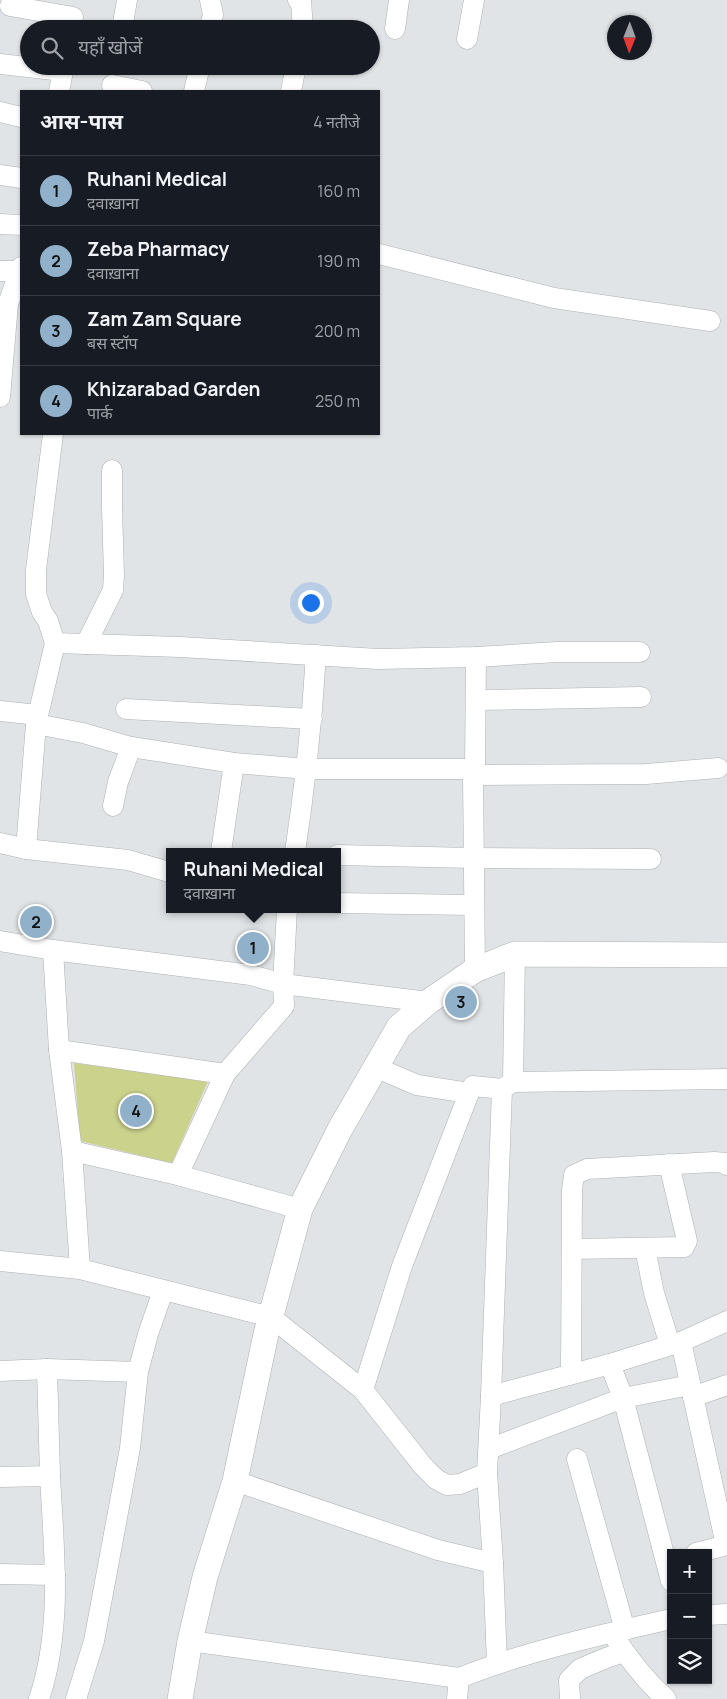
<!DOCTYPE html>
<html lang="hi">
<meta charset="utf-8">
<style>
body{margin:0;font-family:Manrope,"Noto Sans Devanagari",sans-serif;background:#242831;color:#f1f3f6}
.controls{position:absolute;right:15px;bottom:15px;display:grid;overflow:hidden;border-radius:0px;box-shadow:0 1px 4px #0004}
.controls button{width:45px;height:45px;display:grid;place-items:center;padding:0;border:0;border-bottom:1px solid #363941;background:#171b24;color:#f1f3f6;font:25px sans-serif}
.compass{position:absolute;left:607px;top:15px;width:45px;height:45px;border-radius:50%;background:#171b24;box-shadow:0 1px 4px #0004;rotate:181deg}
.you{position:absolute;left:310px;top:602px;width:18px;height:18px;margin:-12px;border:4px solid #fff;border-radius:50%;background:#1a73e8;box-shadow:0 0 0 8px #1a73e833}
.badge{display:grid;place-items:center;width:32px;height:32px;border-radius:50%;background:#91b1ca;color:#111;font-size:16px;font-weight:700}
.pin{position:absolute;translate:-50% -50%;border:2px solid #fff;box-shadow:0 1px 5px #0006}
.popup{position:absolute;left:166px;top:848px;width:175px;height:65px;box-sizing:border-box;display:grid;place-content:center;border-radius:0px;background:#171b24;filter:drop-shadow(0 1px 4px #0005);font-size:16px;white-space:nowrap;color:#9ea1a6}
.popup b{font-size:19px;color:#f1f3f6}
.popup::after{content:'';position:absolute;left:50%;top:100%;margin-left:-10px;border:10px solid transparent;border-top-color:#171b24}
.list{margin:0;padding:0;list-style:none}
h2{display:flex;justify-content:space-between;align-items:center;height:65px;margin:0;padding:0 20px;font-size:21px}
h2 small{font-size:16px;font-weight:400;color:#9ea1a6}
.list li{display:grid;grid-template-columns:32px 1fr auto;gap:15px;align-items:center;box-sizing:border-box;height:70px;padding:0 20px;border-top:1px solid #363941}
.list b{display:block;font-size:19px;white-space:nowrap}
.list p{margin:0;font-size:16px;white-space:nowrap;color:#9ea1a6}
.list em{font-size:16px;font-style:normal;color:#9ea1a6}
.icon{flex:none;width:28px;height:28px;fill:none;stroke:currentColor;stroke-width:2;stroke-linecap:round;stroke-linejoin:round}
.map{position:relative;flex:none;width:727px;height:1699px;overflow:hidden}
.search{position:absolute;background:#171b24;box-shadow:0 1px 4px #0004;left:20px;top:20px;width:360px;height:55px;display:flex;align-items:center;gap:12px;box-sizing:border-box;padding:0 18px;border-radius:28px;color:#9ea1a6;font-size:19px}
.panel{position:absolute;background:#171b24;box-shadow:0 1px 4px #0004;left:20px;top:90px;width:360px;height:345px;border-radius:0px}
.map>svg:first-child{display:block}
.green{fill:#cbd28b}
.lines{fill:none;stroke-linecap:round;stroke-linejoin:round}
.minor-casing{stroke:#aeb0b2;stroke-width:21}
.major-casing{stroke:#aeb0b2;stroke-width:26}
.minor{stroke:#fff;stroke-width:20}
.major{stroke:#fff;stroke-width:25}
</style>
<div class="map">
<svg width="727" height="1699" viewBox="0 0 727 1699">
<rect width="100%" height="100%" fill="#e1e4e6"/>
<polygon class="green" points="74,1063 208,1081 172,1163 80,1141"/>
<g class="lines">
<g class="minor-casing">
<g id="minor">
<polyline points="298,0 301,1 303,29"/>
<polyline points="10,6 73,17"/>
<polyline points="122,29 127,0"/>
<polyline points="209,29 213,15 210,0"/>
<polyline points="395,29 399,0"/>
<polyline points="467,39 474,0"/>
<polyline points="0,64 63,71"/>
<polyline points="112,85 142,91"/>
<polyline points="59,91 64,66"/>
<polyline points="194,91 200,66"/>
<polyline points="291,91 296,66"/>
<polyline points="0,112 21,117"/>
<polyline points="0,175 21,178"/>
<polyline points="0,224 21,225"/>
<polyline points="379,254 554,298 710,321"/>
<polyline points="0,271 19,271"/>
<polyline points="0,397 8,304 21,267"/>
<polyline points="55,643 180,647 378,659 476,657 557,652 640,652"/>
<polyline points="86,644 113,590 114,575 112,507 112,470"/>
<polyline points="476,700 641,697"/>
<polyline points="126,709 312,719"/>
<polyline points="0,711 38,715"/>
<polyline points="36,724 83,733 131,747 234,763 307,769 475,769"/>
<polyline points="473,775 646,774 718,768"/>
<polyline points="113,806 118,782 131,747"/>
<polyline points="0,843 26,849 128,860 169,872"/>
<polyline points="26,849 36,724 55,643 48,621 42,612 36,594 36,570 53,434"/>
<polyline points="221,852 234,763"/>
<path d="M 295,852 C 305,786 312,722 316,655"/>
<polyline points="337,855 473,858 651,859"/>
<polyline points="337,903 473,905"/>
<polyline points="287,909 283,984 284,1006 225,1074 59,1050 72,1151 178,1175 300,1209"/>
<polyline points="0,941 53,950 251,975 283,984 428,1002"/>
<polyline points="53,950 59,1050"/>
<polyline points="475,970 473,775 475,769 476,657"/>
<polyline points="375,1067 417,1085 469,1093 473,1086 502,1089"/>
<polyline points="513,1082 515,954"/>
<polyline points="72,1151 80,1269"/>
<polyline points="178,1175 225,1074"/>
<polyline points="645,1248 654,1293 670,1345"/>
<polyline points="572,1249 684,1247 687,1241 669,1164"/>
<polyline points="0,1261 80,1269 271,1317 363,1390 423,1466 436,1479 447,1485 460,1484 487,1473"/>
<polyline points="681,1342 726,1545"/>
<polyline points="47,1369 50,1476"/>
<polyline points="0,1371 47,1369 138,1372"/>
<polyline points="571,1373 572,1190 574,1175 587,1169 714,1162 726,1163 727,1165"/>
<polyline points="363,1390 402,1266 469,1093"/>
<polyline points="491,1396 610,1364"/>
<polyline points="693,1397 727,1385"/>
<polyline points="489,1449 623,1398 690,1385"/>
<polyline points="577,1459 625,1630"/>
<path d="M 0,1477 L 50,1476 C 54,1551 63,1627 39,1699"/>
<polyline points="235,1481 438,1550 493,1563 497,1663"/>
<polyline points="696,1553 727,1545"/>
<polyline points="493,1563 487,1473 491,1396 502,1089 513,1082 727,1079"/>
<polyline points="0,1574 55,1575"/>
<polyline points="671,1581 623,1398 610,1364 681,1342 727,1321"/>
<polyline points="708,1615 727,1614"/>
<path d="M 612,1633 C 627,1657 645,1680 666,1699"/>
<path d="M 190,1641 L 459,1678 C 527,1651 600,1635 671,1619"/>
<polyline points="76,1699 94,1641 130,1448 138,1372 148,1334 163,1291"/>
<polyline points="457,1699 459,1678"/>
<polyline points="570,1699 569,1680 580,1669 606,1658 624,1652"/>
</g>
</g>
<g class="major-casing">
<polyline id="major" points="180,1699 190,1641 205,1577 235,1481 266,1334 300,1209 340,1129 399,1027 428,1002 475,970 515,954 727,955"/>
</g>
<use href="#minor" class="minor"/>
<use href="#major" class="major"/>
</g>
</svg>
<div class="controls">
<button>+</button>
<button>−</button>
<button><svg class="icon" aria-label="layers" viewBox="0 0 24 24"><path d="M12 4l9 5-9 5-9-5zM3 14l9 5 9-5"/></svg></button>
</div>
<svg class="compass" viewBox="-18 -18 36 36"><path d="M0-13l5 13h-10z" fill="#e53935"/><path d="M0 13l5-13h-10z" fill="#9ea1a6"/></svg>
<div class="you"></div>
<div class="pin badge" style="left:253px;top:948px">1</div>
<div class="popup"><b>Ruhani Medical</b>दवाख़ाना</div>
<div class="pin badge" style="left:36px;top:922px">2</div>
<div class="pin badge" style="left:461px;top:1002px">3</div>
<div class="pin badge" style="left:136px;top:1111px">4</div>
<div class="search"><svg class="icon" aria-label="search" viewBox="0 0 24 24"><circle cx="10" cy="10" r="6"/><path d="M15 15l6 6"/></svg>यहाँ खोजें</div>
<section class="panel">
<h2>आस-पास<small>4 नतीजे</small></h2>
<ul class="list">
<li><span class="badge">1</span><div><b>Ruhani Medical</b><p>दवाख़ाना</p></div><em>160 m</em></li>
<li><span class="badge">2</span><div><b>Zeba Pharmacy</b><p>दवाख़ाना</p></div><em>190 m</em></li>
<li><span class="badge">3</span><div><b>Zam Zam Square</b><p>बस स्टॉप</p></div><em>200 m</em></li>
<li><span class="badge">4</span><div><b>Khizarabad Garden</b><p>पार्क</p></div><em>250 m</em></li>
</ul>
</section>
</div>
